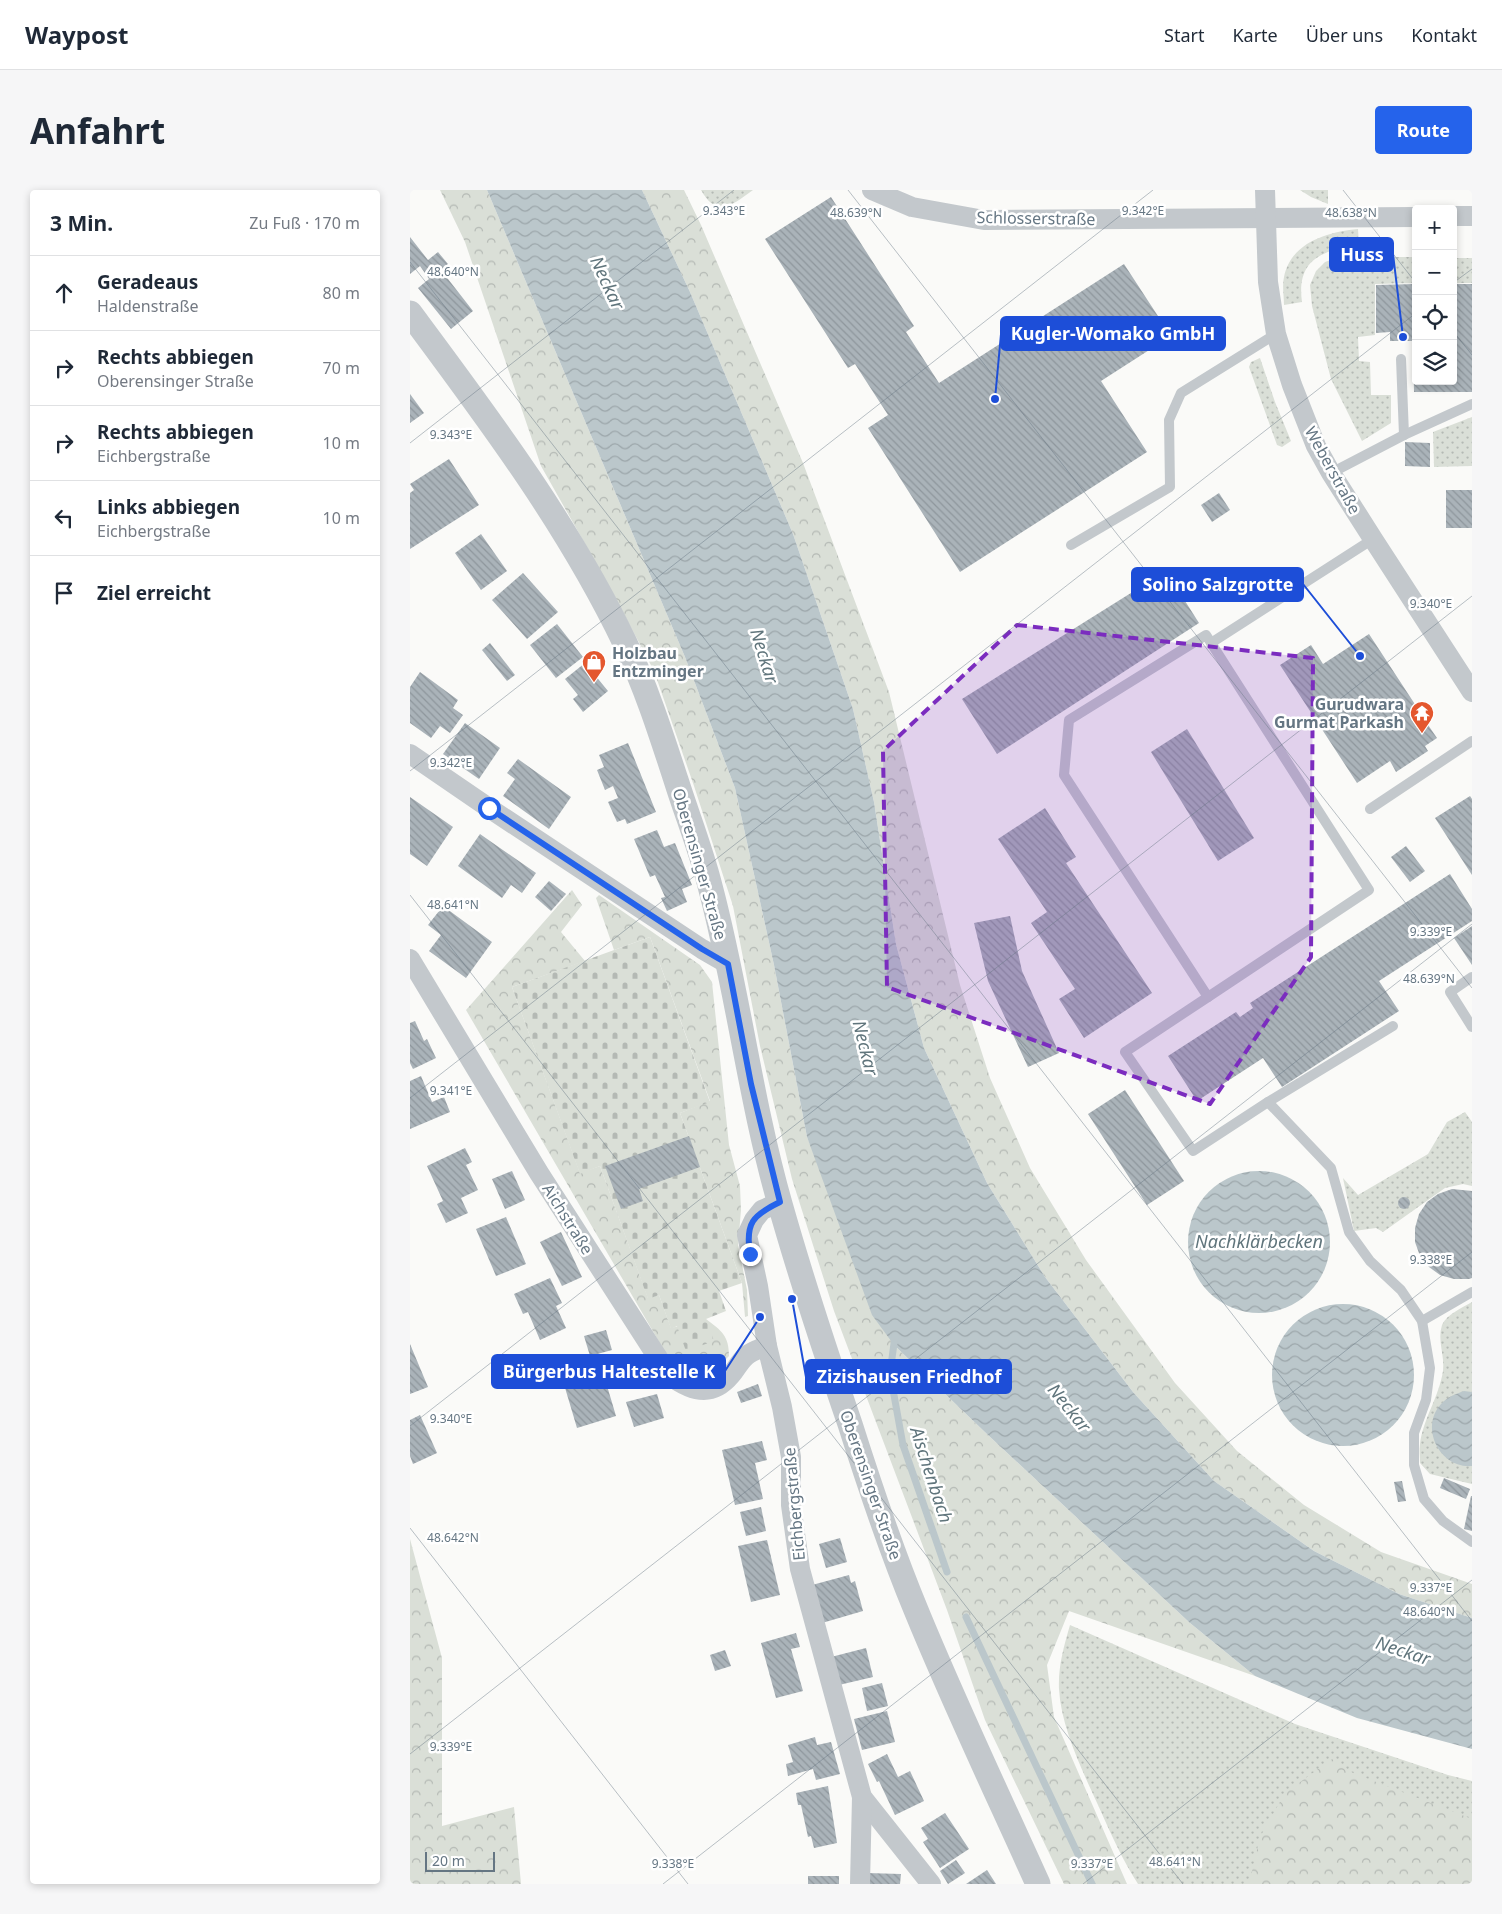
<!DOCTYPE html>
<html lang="de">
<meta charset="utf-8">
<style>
body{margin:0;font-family:"Noto Sans",sans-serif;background:#f6f6f7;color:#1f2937}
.controls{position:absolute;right:15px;top:15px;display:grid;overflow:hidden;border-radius:5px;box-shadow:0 2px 8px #0003}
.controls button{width:45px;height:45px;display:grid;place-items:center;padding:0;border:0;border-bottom:1px solid #e0e1e3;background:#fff;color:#1f2937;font:25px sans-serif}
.scale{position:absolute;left:15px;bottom:12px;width:70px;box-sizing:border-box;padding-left:5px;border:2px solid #657683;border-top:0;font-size:14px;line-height:18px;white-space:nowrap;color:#657683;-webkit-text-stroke:4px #fff;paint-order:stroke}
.stop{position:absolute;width:15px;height:15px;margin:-11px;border:4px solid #2563eb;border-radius:50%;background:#fff}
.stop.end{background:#2563eb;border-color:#fff;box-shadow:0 1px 5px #0008}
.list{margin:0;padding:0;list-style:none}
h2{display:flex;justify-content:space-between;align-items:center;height:65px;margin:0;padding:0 20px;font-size:21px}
h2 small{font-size:16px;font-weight:400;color:#747a83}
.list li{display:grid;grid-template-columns:32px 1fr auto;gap:15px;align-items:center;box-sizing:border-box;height:75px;padding:0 20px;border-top:1px solid #e0e1e3}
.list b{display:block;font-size:19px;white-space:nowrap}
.list p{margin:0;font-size:16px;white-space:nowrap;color:#747a83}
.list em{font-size:16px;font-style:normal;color:#747a83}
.icon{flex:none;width:28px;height:28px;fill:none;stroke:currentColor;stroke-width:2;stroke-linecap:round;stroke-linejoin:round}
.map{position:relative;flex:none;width:1062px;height:1694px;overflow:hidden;border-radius:5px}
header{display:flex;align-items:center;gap:30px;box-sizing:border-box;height:70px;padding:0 25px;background:#fff;border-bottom:1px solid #e0e1e3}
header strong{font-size:24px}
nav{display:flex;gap:28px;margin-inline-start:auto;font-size:18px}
.intro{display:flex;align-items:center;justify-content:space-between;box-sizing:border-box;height:120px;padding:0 30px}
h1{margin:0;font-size:35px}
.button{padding:12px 22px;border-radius:5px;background:#2563eb;color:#fff;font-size:18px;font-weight:700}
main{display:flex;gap:30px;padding:0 30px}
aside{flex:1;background:#fff;border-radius:5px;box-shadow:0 2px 8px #0003}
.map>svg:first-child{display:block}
.grass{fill:url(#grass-dots)}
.forest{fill:url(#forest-crowns)}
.cemetery{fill:url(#cemetery-stones)}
.water{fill:url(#water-waves)}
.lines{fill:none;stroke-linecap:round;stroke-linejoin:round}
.stream{stroke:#bbc7cb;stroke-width:7}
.building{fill:url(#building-back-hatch)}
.service{stroke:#c3c8cc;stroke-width:10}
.minor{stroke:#c3c8cc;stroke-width:20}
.tertiary{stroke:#c3c8cc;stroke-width:25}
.route{stroke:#2563eb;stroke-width:6}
.marked{fill:#7b2cbf;fill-opacity:0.2;stroke:#7b2cbf;stroke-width:4;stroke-dasharray:10 6;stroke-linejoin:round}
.ticks{fill:none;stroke:#657683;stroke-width:1;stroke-opacity:0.45}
.labels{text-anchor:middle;stroke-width:5;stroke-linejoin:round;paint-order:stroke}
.street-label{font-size:16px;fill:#657683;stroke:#fff}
.poi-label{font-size:16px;font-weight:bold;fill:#657683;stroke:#fff;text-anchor:start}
.water-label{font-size:18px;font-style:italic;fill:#60757c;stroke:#fff}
.ticks-label{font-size:12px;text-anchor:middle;fill:#657683;stroke:#fff;stroke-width:5;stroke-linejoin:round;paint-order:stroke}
.leader{fill:none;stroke:#1d4ed8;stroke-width:2}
.callout-dot{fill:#1d4ed8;stroke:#fff;stroke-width:2}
.callout{fill:#1d4ed8;stroke:#1d4ed8;stroke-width:2}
.callout-label{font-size:18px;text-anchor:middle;font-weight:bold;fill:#fff}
</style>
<header>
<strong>Waypost</strong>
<nav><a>Start</a><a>Karte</a><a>Über uns</a><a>Kontakt</a></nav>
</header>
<div class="intro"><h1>Anfahrt</h1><a class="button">Route</a></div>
<main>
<aside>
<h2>3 Min.<small>Zu Fuß · 170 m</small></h2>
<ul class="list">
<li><svg class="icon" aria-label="ahead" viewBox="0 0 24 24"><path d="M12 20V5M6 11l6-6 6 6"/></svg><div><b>Geradeaus</b><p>Haldenstraße</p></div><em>80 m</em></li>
<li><svg class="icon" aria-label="right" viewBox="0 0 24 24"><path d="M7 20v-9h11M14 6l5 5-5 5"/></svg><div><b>Rechts abbiegen</b><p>Oberensinger Straße</p></div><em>70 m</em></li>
<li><svg class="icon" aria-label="right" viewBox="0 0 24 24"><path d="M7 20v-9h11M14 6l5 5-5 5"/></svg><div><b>Rechts abbiegen</b><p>Eichbergstraße</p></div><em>10 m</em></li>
<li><svg class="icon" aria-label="left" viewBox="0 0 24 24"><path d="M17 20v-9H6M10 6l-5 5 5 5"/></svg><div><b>Links abbiegen</b><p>Eichbergstraße</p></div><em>10 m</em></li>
<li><svg class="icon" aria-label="arrive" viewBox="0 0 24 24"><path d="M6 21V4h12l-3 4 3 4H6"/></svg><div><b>Ziel erreicht</b></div></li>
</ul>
</aside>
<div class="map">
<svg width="1062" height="1694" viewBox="0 0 1062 1694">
<defs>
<pattern id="grass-dots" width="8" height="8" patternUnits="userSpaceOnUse" patternTransform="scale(1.25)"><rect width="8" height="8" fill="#dadfd7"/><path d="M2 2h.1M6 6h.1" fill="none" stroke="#b4b9b4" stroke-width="1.8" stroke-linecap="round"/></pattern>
<pattern id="forest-crowns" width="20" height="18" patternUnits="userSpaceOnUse" patternTransform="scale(1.25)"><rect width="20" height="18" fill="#dadfd7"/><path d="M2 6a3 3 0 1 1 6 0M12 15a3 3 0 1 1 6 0" fill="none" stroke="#b4b9b4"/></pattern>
<pattern id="cemetery-stones" width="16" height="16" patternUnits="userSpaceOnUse" patternTransform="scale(1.25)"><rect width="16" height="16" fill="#dadfd7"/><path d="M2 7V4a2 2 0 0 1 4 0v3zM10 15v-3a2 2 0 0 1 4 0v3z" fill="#b4b9b4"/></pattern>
<pattern id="water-waves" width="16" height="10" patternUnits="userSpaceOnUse" patternTransform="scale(1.25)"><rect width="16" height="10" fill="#bbc7cb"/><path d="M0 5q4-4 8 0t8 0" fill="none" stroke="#9ca6aa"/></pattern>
<pattern id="building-back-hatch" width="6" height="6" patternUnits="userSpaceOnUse" patternTransform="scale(1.25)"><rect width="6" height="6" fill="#aab3b9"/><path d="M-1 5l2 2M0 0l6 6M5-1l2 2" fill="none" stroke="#8e969c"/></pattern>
</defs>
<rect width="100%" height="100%" fill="#fafaf8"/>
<g class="grass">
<path d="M 291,0 L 343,0 C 322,15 307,29 291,0 Z"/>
<polygon points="890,0 918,0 918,14 901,7"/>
<path d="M 948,39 L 949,55 C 913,60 886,69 892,112 L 874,115 C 874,106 872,96 874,87 C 881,52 918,42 948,39 Z"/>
<polygon points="929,67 1006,67 1006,93 965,94 965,145 948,147 949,171 960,172 961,205 981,205 981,233 952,251 921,189 902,116 900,95 906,81 915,72"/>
<rect x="1043" y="68" width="19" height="25"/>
<polygon points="850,168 865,212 881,251 872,257 867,255 839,177 841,172"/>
<polygon points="1062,227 1062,276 1024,277 1023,242"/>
<polygon points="1055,922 1062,932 1062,996 1053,994 1035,998 973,1042 966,1038 944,1041 933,988 948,1005 1018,964 1037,932"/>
<path d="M 1062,1112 L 1062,1294 L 1020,1284 L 1010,1273 C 1010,1267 1009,1260 1010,1254 C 1013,1229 1029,1207 1033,1181 C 1035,1166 1027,1150 1032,1135 C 1037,1124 1052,1118 1062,1112 Z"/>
<path d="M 660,1435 L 885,1534 L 1038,1585 L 1062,1591 L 1062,1694 L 728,1694 C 712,1669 700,1642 688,1615 C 672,1580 651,1537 649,1499 C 648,1476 654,1456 660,1435 Z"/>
</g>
<g class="forest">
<polygon points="30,0 77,0 275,467 325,598 364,775 397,947 484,1155 578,1245 780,1433 845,1486 659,1421 637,1475 644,1527 717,1694 654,1694 575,1530 537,1420 424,1121 382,989 350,856 323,716 284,596 244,481 204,405 131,276 55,52"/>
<polygon points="232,0 274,0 291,35 393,273 479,502 550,795 580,888 620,978 676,1070 765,1193 827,1261 894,1315 971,1362 1062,1394 1062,1428 989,1404 904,1361 804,1291 723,1202 635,1087 577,993 514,858 486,754 464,612 443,519 383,344 280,102"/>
<path d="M 162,700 L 172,715 L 151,742 L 175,771 L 102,797 L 170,983 L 190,976 L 238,1108 L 249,1105 L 261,1138 L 296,1129 C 312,1141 319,1146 319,1166 L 297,1188 C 276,1185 269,1176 255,1162 L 56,820 Z"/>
<polygon points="189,705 290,775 302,792 319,955 330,996 331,1020 328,1055 337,1100 338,1126 335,1127 332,1093 270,923 300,911 240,747 204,760 186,708"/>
<polygon points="0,1349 32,1468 32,1636 104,1617 111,1694 0,1694"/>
<polygon points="922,1569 943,1583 1062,1629 1062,1694 839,1694 850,1647 875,1603"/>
</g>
<polygon class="cemetery" points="240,747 300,912 270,923 332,1093 309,1101 316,1121 296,1129 304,1151 276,1161 267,1136 261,1139 249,1105 238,1109 190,976 170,984 102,797"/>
<g class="water">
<polygon points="77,0 232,0 280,102 383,344 443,519 464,612 486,754 514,858 577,993 635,1087 723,1202 804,1291 904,1361 989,1404 1062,1428 1062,1559 947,1528 845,1486 780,1433 578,1245 484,1155 462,1125 397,947 364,775 325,598 275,467"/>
<circle cx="849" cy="1052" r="71"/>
<circle cx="933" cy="1185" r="71"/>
<path d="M 1054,1201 L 1062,1202 L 1062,1276 C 1029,1279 1008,1235 1033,1212 C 1039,1206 1046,1204 1054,1201 Z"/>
</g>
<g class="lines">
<g class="stream">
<polyline points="485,1146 480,1183 493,1255 537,1382"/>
<polyline points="556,1427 682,1694"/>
</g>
</g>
<g class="building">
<polygon points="421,7 504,136 496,142 529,193 714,74 761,146 691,191 737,262 550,382 458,238 478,225 445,174 438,178 355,49"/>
<polygon points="0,47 18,70 28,62 38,74 31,80 63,121 41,139 8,98 19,89 10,76 0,84"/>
<polygon points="1006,94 1006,191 1043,191 1043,94 1062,94 1062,202 1004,202 1003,151 980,151 980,142 966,143 966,95"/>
<polygon points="0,204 14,223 0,233"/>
<polygon points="995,252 1020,253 1020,277 995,276"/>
<polygon points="39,269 69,315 0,359 0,303 4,300 0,294"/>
<rect x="1036" y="300" width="26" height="38"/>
<polygon points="809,303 820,320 802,332 791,315"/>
<polygon points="71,344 97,381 71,400 45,363"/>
<polygon points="756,381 789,433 587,564 552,509"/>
<polygon points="113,383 148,422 117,449 82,410"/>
<polygon points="147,434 173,467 146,488 120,455"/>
<polygon points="959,444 1010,522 1001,528 1007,538 1016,532 1027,548 1015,556 1018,561 986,582 980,571 947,593 870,475 901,455 913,474"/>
<polygon points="80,453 105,485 97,491 72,460"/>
<polygon points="175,473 198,501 173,522 163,509 168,505 155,489"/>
<polygon points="10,482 48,510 43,518 53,525 40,543 30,536 21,548 0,533 0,497"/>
<polygon points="55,533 90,558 69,589 33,564"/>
<polygon points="777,539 844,648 808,671 741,562"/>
<polygon points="218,553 246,622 217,634 215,629 207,632 198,612 208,608 203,596 195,600 187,580 194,577 189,565"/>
<polygon points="108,569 161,607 139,639 93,606 105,589 97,583"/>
<polygon points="1060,606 1062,609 1062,685 1025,628"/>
<polygon points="0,607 43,637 17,676 0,664"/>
<polygon points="635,618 666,667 656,673 742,803 674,848 649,809 665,799 621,733 637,722 588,649"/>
<polygon points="247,640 254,657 265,653 282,695 272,699 277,712 257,721 251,708 255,707 245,685 240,687 224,649"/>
<polygon points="70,644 126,683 112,703 101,695 92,708 48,676"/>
<polygon points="996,656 1015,681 1000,692 981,667"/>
<polygon points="1040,684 1062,719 1062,731 969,791 989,821 872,897 853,868 787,911 758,866 826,822 830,827 843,818 840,813"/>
<polygon points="139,691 156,704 141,721 125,707"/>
<polygon points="33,716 82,752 56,788 19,761 31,745 18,735"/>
<polygon points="600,726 612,781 649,863 618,877 578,791 564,733"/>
<polygon points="1062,736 1062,775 1044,748"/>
<polygon points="5,831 14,851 17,849 26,868 3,879 0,873 0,833"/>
<polygon points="11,886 22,912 34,907 40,922 0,939 0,891"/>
<polygon points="715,900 774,991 737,1015 678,924"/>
<polygon points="279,946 290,977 229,999 233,1011 211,1019 195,976"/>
<polygon points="55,958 62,972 56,975 68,1000 51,1008 58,1023 36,1033 27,1014 33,1011 17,976"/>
<polygon points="102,981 115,1010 95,1019 82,989"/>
<polygon points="1042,999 1062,1001 1062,1088 1059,1089 1044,1089 1030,1085 1019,1077 1010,1066 1005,1052 1005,1038 1009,1024 1017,1012 1028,1004"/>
<circle cx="994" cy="1013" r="6"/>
<polygon points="96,1027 116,1074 86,1086 66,1039"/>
<polygon points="151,1042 172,1087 152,1096 130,1052"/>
<polygon points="140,1088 152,1113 146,1116 156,1138 130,1150 118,1122 113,1124 104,1104"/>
<polygon points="196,1140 202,1160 180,1166 174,1146"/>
<polygon points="0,1154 18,1197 0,1204"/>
<polygon points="192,1179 206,1226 167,1238 153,1191"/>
<polygon points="348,1194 352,1206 331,1213 327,1202"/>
<polygon points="247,1204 254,1228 224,1237 216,1212"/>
<polygon points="10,1225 27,1263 3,1274 0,1266 0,1230"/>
<polygon points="352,1251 357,1270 345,1273 353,1309 325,1315 312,1260"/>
<polygon points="1034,1288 1060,1299 1056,1309 1030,1298"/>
<polygon points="992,1291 996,1311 988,1312 984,1292"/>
<polygon points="1061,1306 1062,1306 1062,1341 1054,1339"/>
<polygon points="351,1317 356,1341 336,1346 330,1322"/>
<polygon points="430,1348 437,1372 416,1378 409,1354"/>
<polygon points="357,1350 370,1405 341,1412 328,1356"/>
<polygon points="439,1385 441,1393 445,1391 453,1421 412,1433 402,1395"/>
<polygon points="386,1443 390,1457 381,1459 393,1501 366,1508 351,1453"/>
<polygon points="456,1458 463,1487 429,1495 421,1467"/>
<polygon points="315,1460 321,1476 305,1481 300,1465"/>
<polygon points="472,1493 478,1516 457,1521 452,1498"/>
<polygon points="477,1521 485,1552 452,1560 444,1529"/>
<polygon points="405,1547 407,1555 421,1552 430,1584 406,1590 403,1579 378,1586 376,1574 383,1572 378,1555"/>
<polygon points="477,1564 488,1587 500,1581 514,1611 485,1625 469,1591 467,1592 458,1574"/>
<polygon points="418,1596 427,1653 404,1658 401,1646 398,1647 391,1615 388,1615 386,1603"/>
<polygon points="535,1623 559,1659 530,1678 513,1652 518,1649 511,1638"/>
<polygon points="546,1670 555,1683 538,1694 530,1681"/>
<polygon points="577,1680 586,1694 556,1694"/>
<polygon points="457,1683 491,1684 490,1694 457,1694"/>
<rect x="398" y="1686" width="31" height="8"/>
</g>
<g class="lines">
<g class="service">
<polyline points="991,169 994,245"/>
<polyline points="921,283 994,245 1062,214"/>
<polyline points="661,355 760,297 759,230 771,203 866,144"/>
<polygon points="796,445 959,700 798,807 654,585 659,530"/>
<polyline points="801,453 963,349"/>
<polyline points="960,619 1062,551"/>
<polyline points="1062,787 1040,802 1062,837"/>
<polyline points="798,807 715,862 783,961 858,912 983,836"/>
<polyline points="858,912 921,978 939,1042 960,1071 991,1100 1012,1131 1020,1178 1016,1210 1004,1243 1004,1275 1014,1309 1033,1331 1062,1352"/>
<polyline points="1012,1131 1062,1102"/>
</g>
<g class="minor">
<polyline points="462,0 502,17 574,30 1006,27"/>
<polyline points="855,0 858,92 866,144 882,195 906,256 921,283 963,349 1062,502"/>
<polyline points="1043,26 1062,26"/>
<polyline points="0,564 79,618 292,759 318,774"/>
<path d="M 0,769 L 129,983 L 259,1185 C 280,1201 302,1208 321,1185 C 326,1179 330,1171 336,1166 C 342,1161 349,1159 357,1156"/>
<polyline points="370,1012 352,1020 344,1030 337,1045 348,1096 357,1156 372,1217 381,1267 381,1315 390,1379 452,1607 521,1694"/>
<polyline points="450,1694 452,1607"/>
</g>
<path class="tertiary" d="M 0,123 C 78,228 158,334 215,453 C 236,497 251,544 266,590 C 277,625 291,660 300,696 C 328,801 340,909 370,1014 C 391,1088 415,1161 440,1234 C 460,1297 481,1360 506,1420 C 544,1513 587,1603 628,1694"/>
</g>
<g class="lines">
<path class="route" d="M 79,618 L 292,759 L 318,774 L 341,894 L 370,1012 C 343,1025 335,1033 340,1064"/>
</g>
<path class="marked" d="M 607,435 L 903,468 L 901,767 L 800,914 L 477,797 L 473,561 Z"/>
<path class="ticks" d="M 438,0 L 1062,798M 933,0 L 1006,93M 0,72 L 1062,1431M 1043,93 L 1062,79M 1043,141 L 1062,165M 0,253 L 324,0M 0,581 L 743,0M 0,705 L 773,1694M 0,908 L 1006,123M 0,1236 L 1062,406M 0,1338 L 278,1694M 0,1564 L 1062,734M 253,1694 L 1062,1062M 673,1694 L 1062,1390"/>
<defs>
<g id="shop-pin" transform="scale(1.25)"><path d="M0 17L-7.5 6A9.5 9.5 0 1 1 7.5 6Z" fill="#e4572e" stroke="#fff"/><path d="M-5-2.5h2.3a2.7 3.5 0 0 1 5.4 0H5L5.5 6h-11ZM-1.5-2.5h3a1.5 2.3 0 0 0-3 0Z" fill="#fff"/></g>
<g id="temple-pin" transform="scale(1.25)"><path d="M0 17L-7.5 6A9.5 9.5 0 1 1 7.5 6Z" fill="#e4572e" stroke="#fff"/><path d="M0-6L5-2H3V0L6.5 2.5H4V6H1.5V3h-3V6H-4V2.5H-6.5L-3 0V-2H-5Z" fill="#fff"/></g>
</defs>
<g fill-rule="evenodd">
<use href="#shop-pin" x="184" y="472"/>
<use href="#temple-pin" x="1012" y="523"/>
</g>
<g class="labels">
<g class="street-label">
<text transform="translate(626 28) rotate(1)" y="6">Schlosserstraße</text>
<text transform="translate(923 280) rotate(61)" y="6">Weberstraße</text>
<text transform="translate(290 674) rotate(74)" y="6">Oberensinger Straße</text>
<text transform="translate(158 1029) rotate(58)" y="6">Aichstraße</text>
<text transform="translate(461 1295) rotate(71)" y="6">Oberensinger Straße</text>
<text transform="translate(384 1314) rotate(-95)" y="6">Eichbergstraße</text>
</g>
<g class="poi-label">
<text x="202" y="469">Holzbau<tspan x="202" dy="18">Entzminger</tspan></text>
<text x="994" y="520" text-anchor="end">Gurudwara<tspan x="994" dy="18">Gurmat Parkash</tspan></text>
</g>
<g class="water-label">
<text transform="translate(197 93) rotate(65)" y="6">Neckar</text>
<text transform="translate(354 466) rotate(73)" y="6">Neckar</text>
<text transform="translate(455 858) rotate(76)" y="6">Neckar</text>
<text x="849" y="1058">Nachklärbecken</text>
<text transform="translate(659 1218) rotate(51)" y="6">Neckar</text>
<text transform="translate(521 1285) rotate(72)" y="6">Aischenbach</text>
<text transform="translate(993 1461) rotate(18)" y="6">Neckar</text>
</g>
</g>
<g class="ticks-label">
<text x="314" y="25">9.343°E</text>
<text x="733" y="25">9.342°E</text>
<text x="446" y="27">48.639°N</text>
<text x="941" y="27">48.638°N</text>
<text x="43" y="86">48.640°N</text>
<text x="41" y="249">9.343°E</text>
<text x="1021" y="418">9.340°E</text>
<text x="41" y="577">9.342°E</text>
<text x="43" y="719">48.641°N</text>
<text x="1021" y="746">9.339°E</text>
<text x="1019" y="793">48.639°N</text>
<text x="41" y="905">9.341°E</text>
<text x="1021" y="1074">9.338°E</text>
<text x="41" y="1233">9.340°E</text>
<text x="43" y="1352">48.642°N</text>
<text x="1021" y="1402">9.337°E</text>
<text x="1019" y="1426">48.640°N</text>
<text x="41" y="1561">9.339°E</text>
<text x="765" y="1676">48.641°N</text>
<text x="263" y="1678">9.338°E</text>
<text x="682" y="1678">9.337°E</text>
</g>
<path class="leader" d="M993 147L983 64M585 209L591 144M950 466L893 394M350 1127L315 1181M382 1109L396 1187"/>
<g class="callout-dot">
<circle cx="993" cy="147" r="5"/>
<circle cx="585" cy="209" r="5"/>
<circle cx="950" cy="466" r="5"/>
<circle cx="350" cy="1127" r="5"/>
<circle cx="382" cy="1109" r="5"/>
</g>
<g class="callout">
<rect x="920" y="48" width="63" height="33" rx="5"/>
<rect x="591" y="127" width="224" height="33" rx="5"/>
<rect x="722" y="378" width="171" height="33" rx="5"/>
<rect x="82" y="1165" width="233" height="33" rx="5"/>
<rect x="396" y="1170" width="205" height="33" rx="5"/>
</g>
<g class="callout-label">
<text x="952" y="71">Huss</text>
<text x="703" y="150">Kugler-Womako GmbH</text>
<text x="808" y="401">Solino Salzgrotte</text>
<text x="199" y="1188">Bürgerbus Haltestelle K</text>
<text x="499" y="1193">Zizishausen Friedhof</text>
</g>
</svg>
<div class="controls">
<button>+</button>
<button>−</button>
<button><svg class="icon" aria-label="locate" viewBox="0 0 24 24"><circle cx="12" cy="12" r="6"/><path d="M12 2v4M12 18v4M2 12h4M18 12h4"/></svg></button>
<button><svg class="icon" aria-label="layers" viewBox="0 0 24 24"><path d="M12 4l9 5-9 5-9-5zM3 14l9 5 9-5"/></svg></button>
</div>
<div class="scale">20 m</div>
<div class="stop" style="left:79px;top:618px"></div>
<div class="stop end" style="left:340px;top:1064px"></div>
</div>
</main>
